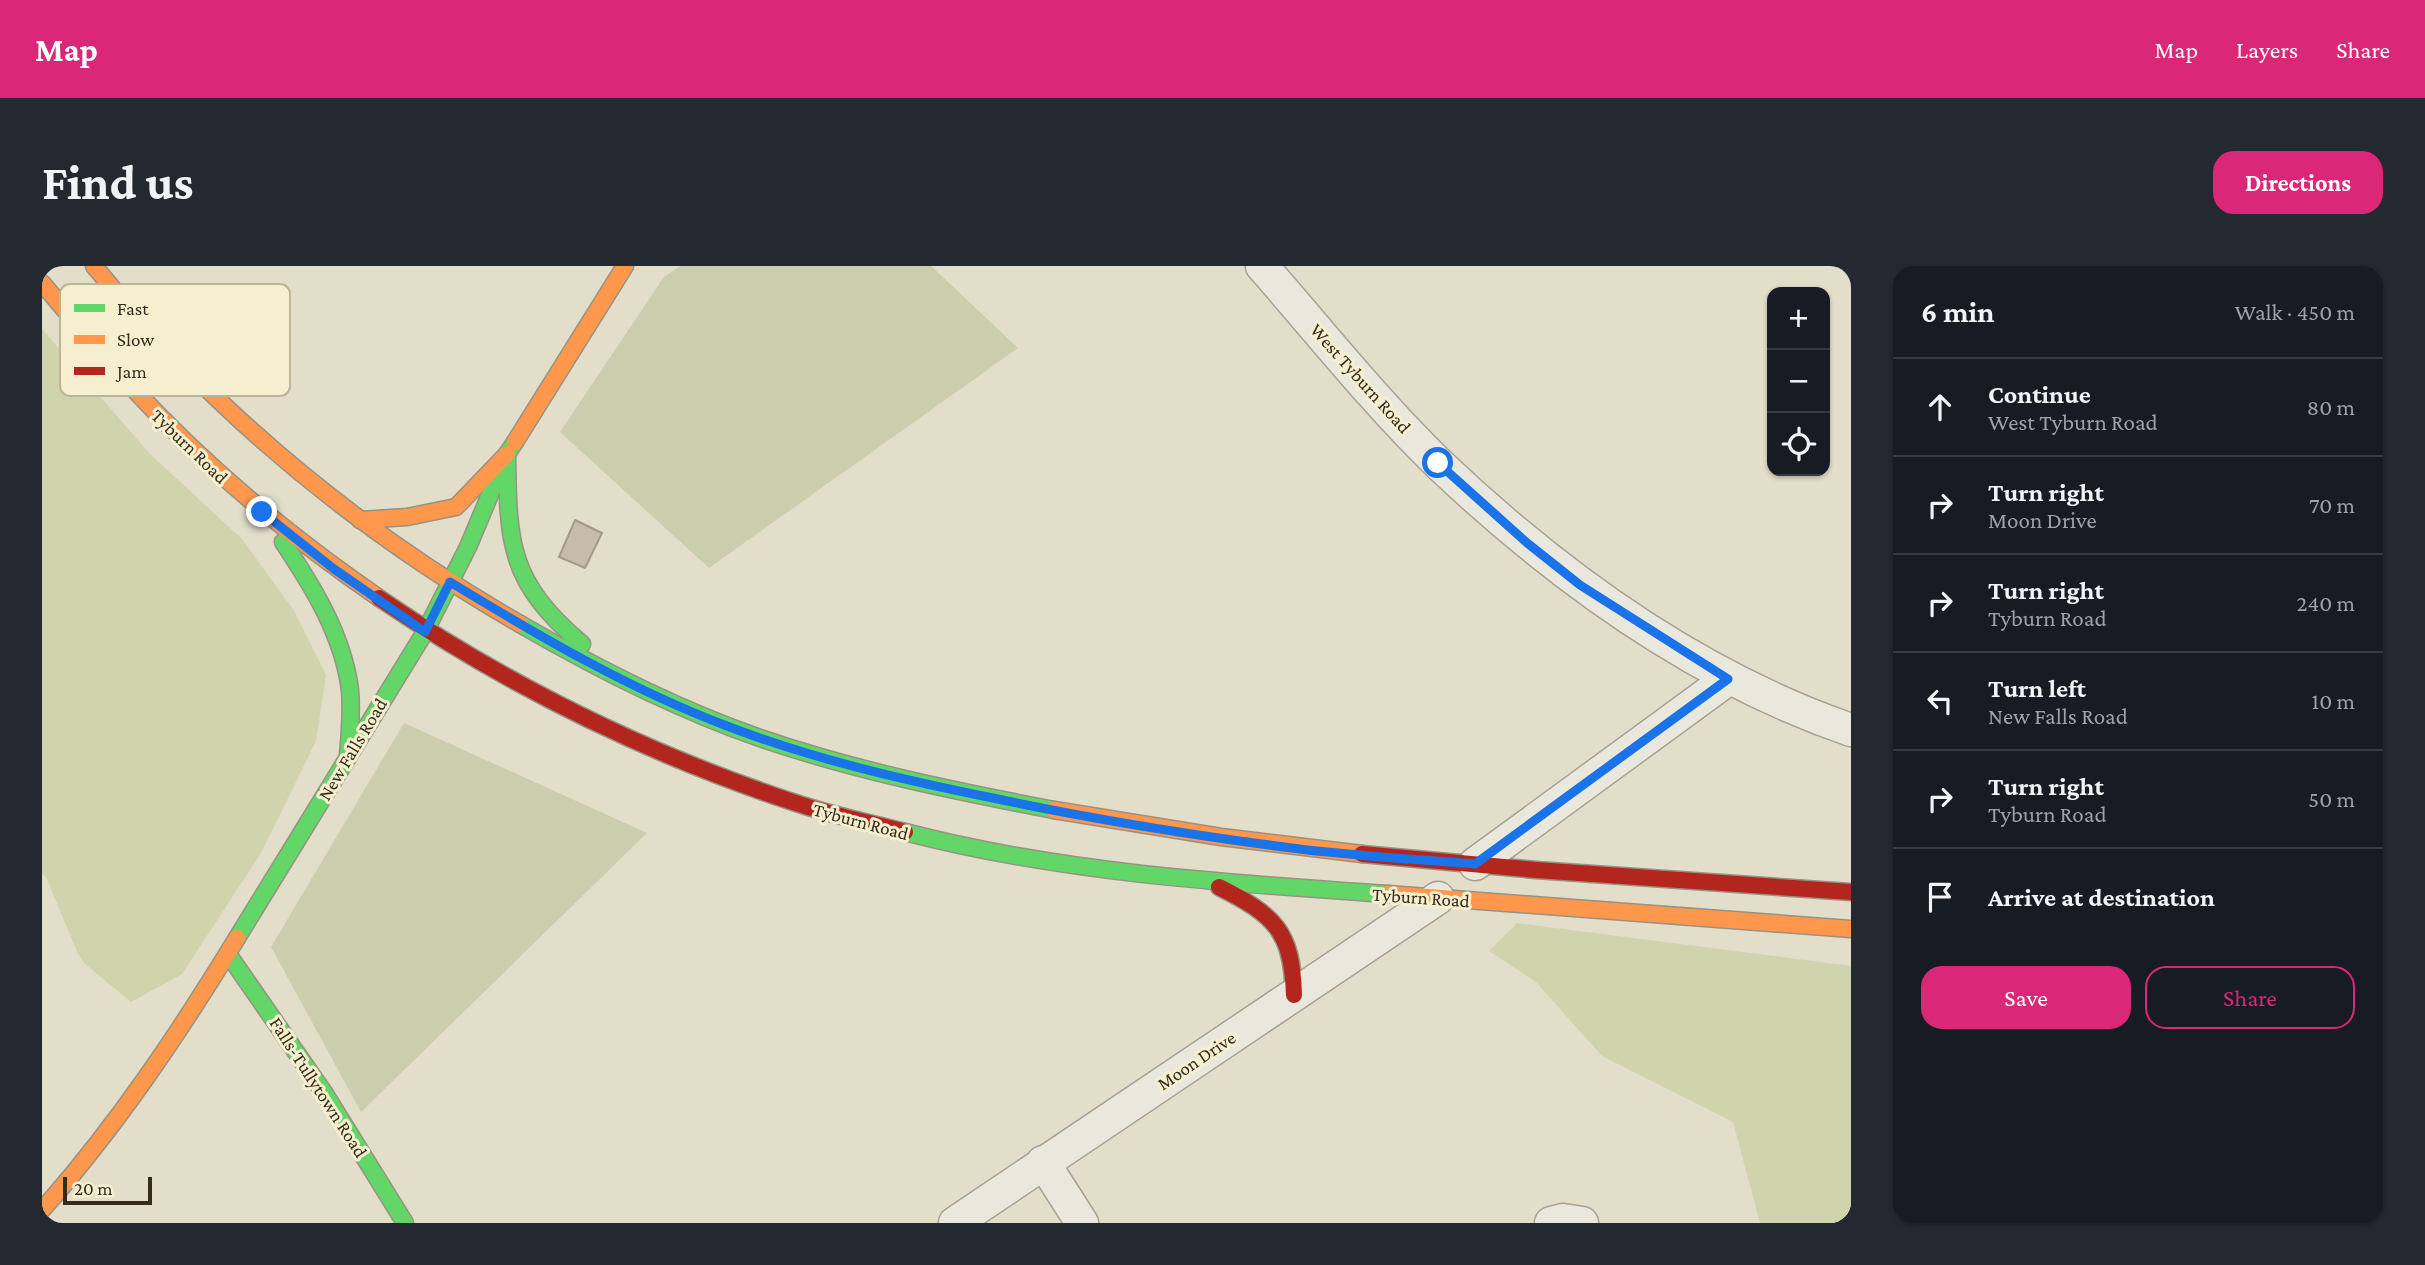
<!DOCTYPE html>
<meta charset="utf-8">
<style>
body{margin:0;font-family:"Crimson Pro",serif;background:#242831;color:#f1f3f6}
.controls{position:absolute;right:21px;top:21px;display:grid;overflow:hidden;border-radius:14px;box-shadow:0 2px 5px #0004}
.controls button{width:63px;height:63px;display:grid;place-items:center;padding:0;border:0;border-bottom:2px solid #363941;background:#171b24;color:#f1f3f6;font:35px sans-serif}
.scale{position:absolute;left:21px;bottom:18px;width:89px;box-sizing:border-box;padding-left:7px;border:4px solid #362b1c;border-top:0;font-size:19px;line-height:24px;white-space:nowrap;color:#362b1c;-webkit-text-stroke:5px #f5eecf;paint-order:stroke}
.stop{position:absolute;width:21px;height:21px;margin:-16px;border:5px solid #1a73e8;border-radius:50%;background:#fff}
.stop.end{background:#1a73e8;border-color:#fff;box-shadow:0 2px 7px #0008}
.list{margin:0;padding:0;list-style:none}
h2{display:flex;justify-content:space-between;align-items:center;height:91px;margin:0;padding:0 28px;font-size:30px}
h2 small{font-size:23px;font-weight:400;color:#9ea1a6}
.list li{display:grid;grid-template-columns:46px 1fr auto;gap:21px;align-items:center;box-sizing:border-box;height:98px;padding:0 28px;border-top:2px solid #363941}
.list b{display:block;font-size:26px;white-space:nowrap}
.list p{margin:0;font-size:23px;white-space:nowrap;color:#9ea1a6}
.list em{font-size:23px;font-style:normal;color:#9ea1a6}
.actions{display:flex;gap:14px;padding:21px 28px}
.actions a{flex:1;padding:16px 0;border:2px solid #db2777;border-radius:21px;text-align:center;font-size:24px;color:#db2777}
.actions .main{background:#db2777;color:#fff}
.icon{flex:none;width:38px;height:38px;fill:none;stroke:currentColor;stroke-width:2;stroke-linecap:round;stroke-linejoin:round}
.map{position:relative;flex:none;width:1809px;height:957px;overflow:hidden;border-radius:21px}
header{display:flex;align-items:center;gap:42px;box-sizing:border-box;height:98px;padding:0 35px;background:#db2777;color:#fff}
header strong{font-size:33px}
nav{display:flex;gap:38px;margin-inline-start:auto;font-size:24px}
.intro{display:flex;align-items:center;justify-content:space-between;box-sizing:border-box;height:168px;padding:0 42px}
h1{margin:0;font-size:49px}
.button{padding:18px 32px;border-radius:21px;background:#db2777;color:#fff;font-size:24px;font-weight:700}
main{display:flex;gap:42px;padding:0 42px}
aside{flex:1;background:#171b24;border-radius:21px;box-shadow:0 2px 5px #0004}
.map>svg:first-child{display:block}
.green{fill:#cfd4ac}
.cemetery{fill:#caceac}
.building{fill:#c6bcab;stroke:#a2998a;stroke-width:2}
.lines{fill:none;stroke-linecap:round;stroke-linejoin:round}
.street-casing{stroke:#a7a294;stroke-width:35}
.fast-casing{stroke:#979284;stroke-width:19}
.slow-casing{stroke:#979284;stroke-width:19}
.jam-casing{stroke:#979284;stroke-width:19}
.street{stroke:#eae8dc;stroke-width:32}
.fast{stroke:#63d668;stroke-width:16}
.slow{stroke:#ff974d;stroke-width:16}
.jam{stroke:#b3261e;stroke-width:16}
.route{stroke:#1a73e8;stroke-width:9}
.labels{text-anchor:middle;stroke-width:6;stroke-linejoin:round;paint-order:stroke}
.street-label{font-size:19px;fill:#362b1c;stroke:#f5eecf}
.key{fill:#f5eecf;stroke:#bcb499;stroke-width:2}
.key-label{font-size:19px;fill:#362b1c}
</style>
<header>
<strong>Map</strong>
<nav><a>Map</a><a>Layers</a><a>Share</a></nav>
</header>
<div class="intro"><h1>Find us</h1><a class="button">Directions</a></div>
<main>
<div class="map">
<svg width="1809" height="957" viewBox="0 0 1809 957">
<rect width="100%" height="100%" fill="#e2deca"/>
<g class="green">
<polygon points="0,63 107,187 200,273 251,343 284,409 274,475 219,587 140,708 89,736 43,698 36,688 4,611 0,608"/>
<polygon points="1475,657 1809,700 1809,957 1718,957 1691,856 1560,790 1494,716 1447,685"/>
</g>
<g class="cemetery">
<polygon points="638,0 889,0 976,82 667,302 518,166 622,11"/>
<polygon points="362,457 605,567 319,846 229,681"/>
</g>
<polygon class="building" points="533,254 560,267 543,302 517,291"/>
<g class="lines">
<g class="street-casing">
<g id="street">
<path d="M 1220,0 C 1278,66 1334,137 1397,198 C 1516,311 1652,410 1809,464"/>
<polyline points="1433,598 1686,413"/>
<polyline points="1001,896 1040,957"/>
<polyline points="913,957 1396,632"/>
<polyline points="1509,957 1521,954 1540,957"/>
</g>
</g>
<g class="fast-casing">
<g id="fast">
<path d="M 465,188 C 466,279 467,316 540,378"/>
<path d="M 241,276 C 271,321 301,369 308,424 C 310,446 308,467 306,489"/>
<path d="M 478,358 C 554,402 634,443 718,472 C 814,505 913,525 1012,544"/>
<path d="M 863,566 C 1020,607 1185,617 1346,628"/>
<polyline points="195,672 383,366 426,281 465,188 473,176"/>
<polyline points="186,688 283,828 363,957"/>
</g>
</g>
<g class="slow-casing">
<g id="slow">
<path d="M 52,0 C 171,145 316,265 478,358"/>
<path d="M 0,17 C 29,51 57,85 87,118 C 161,199 247,270 337,332"/>
<polyline points="473,176 583,0"/>
<polyline points="318,254 365,251 414,241 465,188"/>
<polyline points="1012,544 1179,571 1320,588"/>
<polyline points="1346,628 1809,663"/>
<path d="M 0,944 C 74,861 137,767 195,672"/>
</g>
</g>
<g class="jam-casing">
<g id="jam">
<path d="M 337,332 C 468,421 609,490 760,539 C 794,550 829,557 863,566"/>
<polyline points="1320,588 1494,604 1809,626"/>
<path d="M 1177,621 C 1232,649 1250,664 1252,729"/>
</g>
</g>
<use href="#street" class="street"/>
<use href="#fast" class="fast"/>
<use href="#slow" class="slow"/>
<use href="#jam" class="jam"/>
</g>
<g class="lines">
<path class="route" d="M 220,246 L 292,303 L 383,366 L 408,316 C 497,370 587,423 685,460 C 771,493 861,514 951,532 C 1050,553 1149,569 1250,582 C 1310,590 1372,593 1433,598 L 1686,413 L 1538,319 L 1484,276 L 1396,197"/>
</g>
<g class="labels">
<g class="street-label">
<text transform="translate(1319 112) rotate(48)" y="7">West Tyburn Road</text>
<text transform="translate(148 180) rotate(44)" y="7">Tyburn Road</text>
<text transform="translate(310 483) rotate(-59)" y="7">New Falls Road</text>
<text transform="translate(819 555) rotate(15)" y="7">Tyburn Road</text>
<text transform="translate(1379 631) rotate(4)" y="7">Tyburn Road</text>
<text transform="translate(1154 794) rotate(-34)" y="7">Moon Drive</text>
<text transform="translate(277 821) rotate(57)" y="7">Falls-Tullytown Road</text>
</g>
</g>
<rect x="18" y="18" width="230" height="112" rx="10" class="key"/>
<rect x="32" y="38" width="31" height="8" fill="#63d668"/>
<rect x="32" y="69" width="31" height="9" fill="#ff974d"/>
<rect x="32" y="101" width="31" height="8" fill="#b3261e"/>
<g class="key-label">
<text x="75" y="49">Fast</text>
<text x="75" y="80">Slow</text>
<text x="75" y="112">Jam</text>
</g>
</svg>
<div class="controls">
<button>+</button>
<button>−</button>
<button><svg class="icon" aria-label="locate" viewBox="0 0 24 24"><circle cx="12" cy="12" r="6"/><path d="M12 2v4M12 18v4M2 12h4M18 12h4"/></svg></button>
</div>
<div class="scale">20 m</div>
<div class="stop" style="left:1396px;top:197px"></div>
<div class="stop end" style="left:220px;top:246px"></div>
</div>
<aside>
<h2>6 min<small>Walk · 450 m</small></h2>
<ul class="list">
<li><svg class="icon" aria-label="ahead" viewBox="0 0 24 24"><path d="M12 20V5M6 11l6-6 6 6"/></svg><div><b>Continue</b><p>West Tyburn Road</p></div><em>80 m</em></li>
<li><svg class="icon" aria-label="right" viewBox="0 0 24 24"><path d="M7 20v-9h11M14 6l5 5-5 5"/></svg><div><b>Turn right</b><p>Moon Drive</p></div><em>70 m</em></li>
<li><svg class="icon" aria-label="right" viewBox="0 0 24 24"><path d="M7 20v-9h11M14 6l5 5-5 5"/></svg><div><b>Turn right</b><p>Tyburn Road</p></div><em>240 m</em></li>
<li><svg class="icon" aria-label="left" viewBox="0 0 24 24"><path d="M17 20v-9H6M10 6l-5 5 5 5"/></svg><div><b>Turn left</b><p>New Falls Road</p></div><em>10 m</em></li>
<li><svg class="icon" aria-label="right" viewBox="0 0 24 24"><path d="M7 20v-9h11M14 6l5 5-5 5"/></svg><div><b>Turn right</b><p>Tyburn Road</p></div><em>50 m</em></li>
<li><svg class="icon" aria-label="arrive" viewBox="0 0 24 24"><path d="M6 21V4h12l-3 4 3 4H6"/></svg><div><b>Arrive at destination</b></div></li>
</ul>
<div class="actions"><a class="main">Save</a><a>Share</a></div>
</aside>
</main>
